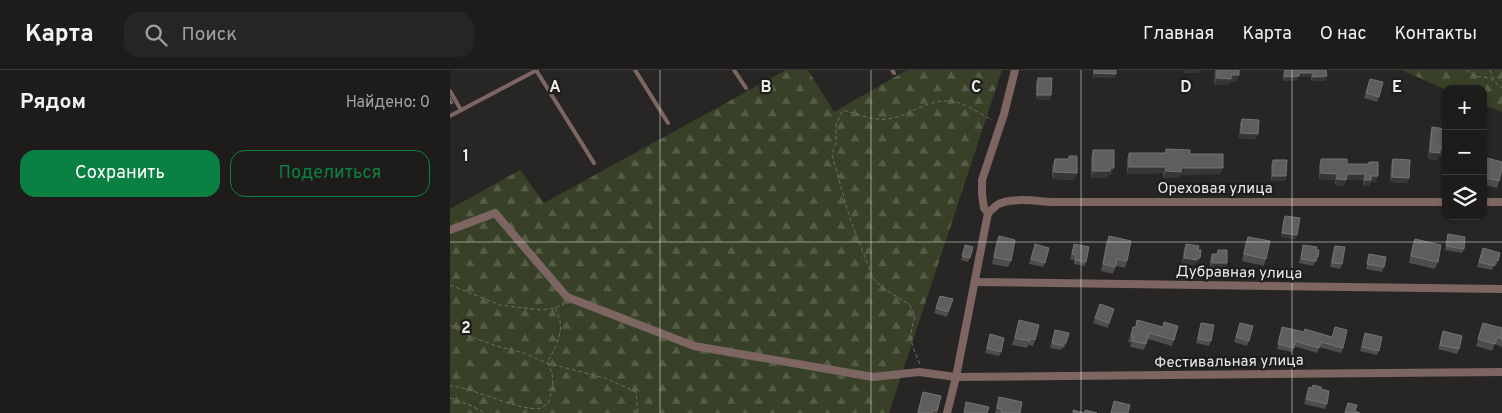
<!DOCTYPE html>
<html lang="ru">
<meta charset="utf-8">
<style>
body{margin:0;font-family:Overpass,sans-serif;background:#262524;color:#f1f3f6}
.controls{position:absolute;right:15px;top:15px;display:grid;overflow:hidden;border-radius:10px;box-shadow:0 1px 4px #0004}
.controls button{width:45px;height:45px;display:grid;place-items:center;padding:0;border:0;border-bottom:1px solid #3c3a3a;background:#1e1c1b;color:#f1f3f6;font:25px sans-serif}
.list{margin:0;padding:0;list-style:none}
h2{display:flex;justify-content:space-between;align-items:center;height:65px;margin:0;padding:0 20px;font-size:21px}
h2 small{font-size:16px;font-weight:400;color:#a1a1a3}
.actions{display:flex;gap:10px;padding:15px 20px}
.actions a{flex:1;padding:11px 0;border:1px solid #0b8043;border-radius:15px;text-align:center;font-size:18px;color:#0b8043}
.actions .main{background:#0b8043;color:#fff}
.icon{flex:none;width:28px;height:28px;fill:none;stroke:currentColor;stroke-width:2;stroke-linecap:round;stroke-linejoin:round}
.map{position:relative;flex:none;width:1052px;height:343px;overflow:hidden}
header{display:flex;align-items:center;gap:30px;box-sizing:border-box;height:70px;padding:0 25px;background:#1e1c1b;border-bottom:1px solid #3c3a3a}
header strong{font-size:24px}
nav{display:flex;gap:28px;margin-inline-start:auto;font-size:18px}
.search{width:350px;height:45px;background:#262524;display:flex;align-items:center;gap:12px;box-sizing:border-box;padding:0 18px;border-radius:15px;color:#a1a1a3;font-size:19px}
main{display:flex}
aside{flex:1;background:#1e1c1b}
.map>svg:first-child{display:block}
.forest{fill:url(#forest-firs)}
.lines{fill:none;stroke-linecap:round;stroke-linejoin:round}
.path{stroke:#6d6c6a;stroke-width:1;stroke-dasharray:4 2.5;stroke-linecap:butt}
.service{stroke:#7d6662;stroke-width:4}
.minor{stroke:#7d6662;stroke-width:8}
.wall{fill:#4e4d4b}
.shaded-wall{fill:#383634}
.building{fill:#5f5e5c;stroke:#757472}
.grid{fill:none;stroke:#ebebe9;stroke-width:1;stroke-opacity:0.55}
.labels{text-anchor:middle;stroke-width:4.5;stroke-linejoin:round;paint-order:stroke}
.street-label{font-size:15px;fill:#ebebe9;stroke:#1e1d1b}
.grid-label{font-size:16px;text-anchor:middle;font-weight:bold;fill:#ebebe9;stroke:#1e1d1b;stroke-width:4.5;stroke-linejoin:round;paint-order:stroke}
</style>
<header>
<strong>Карта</strong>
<div class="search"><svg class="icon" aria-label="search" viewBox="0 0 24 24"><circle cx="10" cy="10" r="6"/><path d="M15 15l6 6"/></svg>Поиск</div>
<nav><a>Главная</a><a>Карта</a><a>О нас</a><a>Контакты</a></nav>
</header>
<main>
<aside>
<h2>Рядом<small>Найдено: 0</small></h2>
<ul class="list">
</ul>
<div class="actions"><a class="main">Сохранить</a><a>Поделиться</a></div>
</aside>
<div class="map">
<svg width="1052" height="343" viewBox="0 0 1052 343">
<defs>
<pattern id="forest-firs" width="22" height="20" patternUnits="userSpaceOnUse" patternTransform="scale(1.25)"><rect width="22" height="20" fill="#384128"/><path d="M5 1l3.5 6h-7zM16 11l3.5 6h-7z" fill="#555d47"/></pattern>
</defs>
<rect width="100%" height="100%" fill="#282624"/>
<g class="forest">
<polygon points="336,0 358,0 384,42 457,0 552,0 439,343 0,343 0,139 70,100 94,133"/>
<polygon points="952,0 1052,0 1052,42 1033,35 1033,19 996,19 996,20"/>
</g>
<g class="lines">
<g class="path">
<polyline points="1016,0 1025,6 1040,8 1052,18"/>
<polyline points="1040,0 1044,11"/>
<polyline points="0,215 50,235 92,240 105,238 114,234"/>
<path d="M 105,238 C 117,258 107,274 97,293 L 155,308 L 186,322 L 188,343"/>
<path d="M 0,255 L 19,266 L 46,276 L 74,283 L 97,293 L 102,302 L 103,317 L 98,334 C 95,335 93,337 91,338 C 71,343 24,317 0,316"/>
<path d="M 470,294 C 461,274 458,268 465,247 L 460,235 L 433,218 L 423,208 L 400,149 L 382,85 L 386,71 L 386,55 L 393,40 C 404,43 416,48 428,49 C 453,52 474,29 499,31 C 512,31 531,44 542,50"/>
<polyline points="0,328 20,335 35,343"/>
</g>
<g class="service">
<polyline points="86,0 144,93"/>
<polyline points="185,0 218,53"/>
<polyline points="284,0 296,18"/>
<polyline points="442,0 444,3"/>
<polyline points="0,21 11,40"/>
<polyline points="0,46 87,0"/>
</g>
<g class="minor">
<polyline points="1033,132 1052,132"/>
<path d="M 538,143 C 541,141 544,137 547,135 C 559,127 586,131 600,132 L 996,132"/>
<polyline points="0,160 45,143 117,227 244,276 423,307 469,302 506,307 1052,302"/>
<polyline points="525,212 1052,219"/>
<polyline points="497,343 506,307 538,143 534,138 532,124 532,110 554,44 565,0"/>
</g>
</g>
<g class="wall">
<polygon points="643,0 666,0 664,8 643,8"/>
<polygon points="765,0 789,0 789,5 786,12 780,12 778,15 764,15"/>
<polygon points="834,0 876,0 877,6 875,11 861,11 861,7 848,7 847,11 833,11 833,4"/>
<polygon points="588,8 600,30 586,29 586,12"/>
<polygon points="920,9 933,12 927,32 914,28"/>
<polygon points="792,49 806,69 789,68 790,53"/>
<polygon points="982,57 994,86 989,86 987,90 978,89 980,64"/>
<polygon points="716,79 740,84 770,104 730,105 729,108 713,108 713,103 677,104 677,90 679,83 715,83"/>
<polygon points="643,80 661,105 658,104 657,108 641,108 641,87"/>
<polygon points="619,86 627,103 624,110 602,109 602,96 605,89 618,89"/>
<polygon points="1033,87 1049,111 1047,118 1033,114"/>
<polygon points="871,89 897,94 918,94 919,92 926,112 921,112 919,116 913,116 913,110 896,110 894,116 885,115 885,110 869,109 869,95"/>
<polygon points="943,89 958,113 940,112 941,94"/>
<polygon points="823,90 836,106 835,111 821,111 821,95"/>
<polygon points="835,146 846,169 831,167 833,151"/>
<polygon points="998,164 1014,179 1012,183 995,180 997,169"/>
<polygon points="549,166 561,191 558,197 542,194 546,173"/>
<polygon points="659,166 677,191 675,198 666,196 663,204 651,201 656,173"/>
<polygon points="798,167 816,189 814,196 792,191 795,174"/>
<polygon points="965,169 988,192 985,199 959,193 962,176"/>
<polygon points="585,174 595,193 593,197 579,194"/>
<polygon points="624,174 636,192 635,196 624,194 624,190 620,189"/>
<polygon points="736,174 748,193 746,192 745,195 732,193 734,179"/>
<polygon points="515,175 520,188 518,192 511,190"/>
<polygon points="853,175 866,180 868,187 867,192 865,192 863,196 849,193 852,180"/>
<polygon points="885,176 892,194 890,199 880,197 883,180"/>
<polygon points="1033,178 1048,191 1046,196 1044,195 1042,200 1027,197"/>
<polygon points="768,180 777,193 776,198 760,198 760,189 762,184 766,184"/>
<polygon points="919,184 934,197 932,202 916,199"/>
<polygon points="490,226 503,229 497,247 484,243"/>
<polygon points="650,234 664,239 658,258 643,253"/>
<polygon points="569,250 585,270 583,276 578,275 577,278 562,275"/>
<polygon points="687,250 724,270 722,276 698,269 694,280 680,277 681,272 678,272 683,257 685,257"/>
<polygon points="751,253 761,271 759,276 746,273"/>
<polygon points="790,253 799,271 797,276 784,272"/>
<polygon points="1033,253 1052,258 1052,277 1045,274 1042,281 1026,276"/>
<polygon points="832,257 854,262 882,267 885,257 893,278 891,283 869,277 867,283 844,276 842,282 827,279"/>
<polygon points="605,260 616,273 614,278 612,278 611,280 600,278"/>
<polygon points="993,261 1009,279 1007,284 988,279"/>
<polygon points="915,263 929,281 927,285 910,281"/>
<polygon points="540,264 551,282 549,286 535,283"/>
<polygon points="859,317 871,319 877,334 875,339 854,334"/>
<polygon points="473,322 491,326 487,343 467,343"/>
<polygon points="549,327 570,343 545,343"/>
</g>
<g class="shaded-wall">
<polygon points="735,0 750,0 749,3 734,3"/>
<polygon points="644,3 666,4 664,8 643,8"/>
<polygon points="849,3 863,3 861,7 848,7 847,11 833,11 835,7"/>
<polygon points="781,5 789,5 786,12 780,12 778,15 764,15 767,8"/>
<polygon points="877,6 875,11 861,11 863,7"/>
<polygon points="587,25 601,25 600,30 586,29"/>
<polygon points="791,63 808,64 806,69 789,68"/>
<polygon points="990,79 996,79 994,86 989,86 987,90 978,89 980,82"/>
<polygon points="679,97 716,97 713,103 677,104"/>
<polygon points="660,98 664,98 661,105 658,104 657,108 641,108 643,101"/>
<polygon points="731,98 773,98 770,104 730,105 729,108 713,108 716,101"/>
<polygon points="604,102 627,103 624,110 602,109"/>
<polygon points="871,103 887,104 885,110 869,109"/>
<polygon points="897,104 915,104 913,110 896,110 894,116 885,115 887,109"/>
<polygon points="823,106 836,106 835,111 821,111"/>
<polygon points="921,106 928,106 926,112 921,112 919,116 913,116 915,110"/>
<polygon points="942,107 959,108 958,113 940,112"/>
<polygon points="832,163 847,165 846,169 831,167"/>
<polygon points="734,188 750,188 748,193 746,192 745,195 732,193"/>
<polygon points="762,193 777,193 776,198 760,198"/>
</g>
<g class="building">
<polygon points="644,0 666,0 666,4 644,3"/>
<polygon points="767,0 789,0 789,5 781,5 781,9 767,8"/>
<polygon points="835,0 876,0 877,6 863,7 863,3 849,3 849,6 835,7"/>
<polygon points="588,8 602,8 601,25 587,25"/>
<polygon points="920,9 933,12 929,27 916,23"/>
<polygon points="0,27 3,33 0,34"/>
<polygon points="792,49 809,50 808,64 791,63"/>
<polygon points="982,57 996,59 996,79 990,79 990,83 980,82"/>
<polygon points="716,79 740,80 740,84 773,84 773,98 731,98 731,102 716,101 716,97 679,97 679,83 716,83"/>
<polygon points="643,80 664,80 664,98 660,98 660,101 643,101"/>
<polygon points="619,86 627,86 627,103 604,102 605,89 619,89"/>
<polygon points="1033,87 1052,92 1052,99 1049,111 1033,107"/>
<polygon points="871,89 897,89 897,94 919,94 919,92 928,92 928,106 921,106 921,110 915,110 915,104 897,104 896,110 887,109 887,104 871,103"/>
<polygon points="943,89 960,90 959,108 942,107"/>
<polygon points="823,90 837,90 836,106 823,106"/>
<polygon points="835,146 850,148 847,165 832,163"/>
<polygon points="998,164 1015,167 1014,179 996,176"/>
<polygon points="549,166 565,170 561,191 544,187"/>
<polygon points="659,166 681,171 677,191 667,189 665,197 653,194"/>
<polygon points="798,167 820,171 816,189 794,184"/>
<polygon points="965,169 991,175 988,192 961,186"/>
<polygon points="585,174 599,178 595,193 581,189"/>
<polygon points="624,174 639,177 636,192 625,190 626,185 622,184"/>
<polygon points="736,174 749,176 748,180 751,180 750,188 747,188 747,190 734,188"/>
<polygon points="515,175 523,177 520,188 512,186"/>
<polygon points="853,175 867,177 866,180 869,180 868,187 866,187 865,191 851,189"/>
<polygon points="885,176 895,177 892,194 882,193"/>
<polygon points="1033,178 1050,183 1048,191 1045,190 1044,196 1029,192"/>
<polygon points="768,180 777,180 777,193 762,193 762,184 768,184"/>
<polygon points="919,184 936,187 934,197 917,194"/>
<polygon points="490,226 503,229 498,242 486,238"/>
<polygon points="650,234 664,239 659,253 645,248"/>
<polygon points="569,250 589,255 585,270 580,268 580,271 565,268"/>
<polygon points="687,250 713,257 714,252 728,256 724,270 699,263 696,274 682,271 683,266 681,266 683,257 686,257"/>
<polygon points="751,253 764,255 761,271 748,269"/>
<polygon points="790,253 803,256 799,271 786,267"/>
<polygon points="1033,253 1052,258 1052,269 1047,267 1045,274 1028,269"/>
<polygon points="832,257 854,262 855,259 882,267 885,257 897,260 893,278 871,272 869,278 845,271 844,278 828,274"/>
<polygon points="605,260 619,263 616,273 613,273 613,276 602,273"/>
<polygon points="993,261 1012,266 1009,279 990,275"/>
<polygon points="915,263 932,267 929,281 912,277"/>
<polygon points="540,264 554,268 551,282 537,278"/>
<polygon points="863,315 871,317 871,319 879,321 877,334 856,329 859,317 862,318"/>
<polygon points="473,322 491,326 487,341 483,340 482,343 468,343"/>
<polygon points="549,327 572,332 570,343 556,343 551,342 552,339 547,338"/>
<polygon points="664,331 680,335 678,343 661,343"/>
<polygon points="516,332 539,337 537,343 514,343"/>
<polygon points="898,333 907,335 905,341 910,343 895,343"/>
<polygon points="623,340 635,343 635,340 647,343 623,343"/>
</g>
<path class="grid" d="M 210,0 L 210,343M 421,0 L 421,343M 631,0 L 631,343M 842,0 L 842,343M 0,172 L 1052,172"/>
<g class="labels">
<g class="street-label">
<text x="765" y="123">Ореховая улица</text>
<text transform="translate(789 202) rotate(1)" y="5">Дубравная улица</text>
<text transform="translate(779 291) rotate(-1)" y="5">Фестивальная улица</text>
</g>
</g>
<g class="grid-label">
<text x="105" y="22">A</text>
<text x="316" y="22">B</text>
<text x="526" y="22">C</text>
<text x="736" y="22">D</text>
<text x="947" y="22">E</text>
<text x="16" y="91">1</text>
<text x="16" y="263">2</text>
</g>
</svg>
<div class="controls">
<button>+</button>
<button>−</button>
<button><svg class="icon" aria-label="layers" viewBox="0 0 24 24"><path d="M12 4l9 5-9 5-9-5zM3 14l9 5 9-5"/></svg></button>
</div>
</div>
</main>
